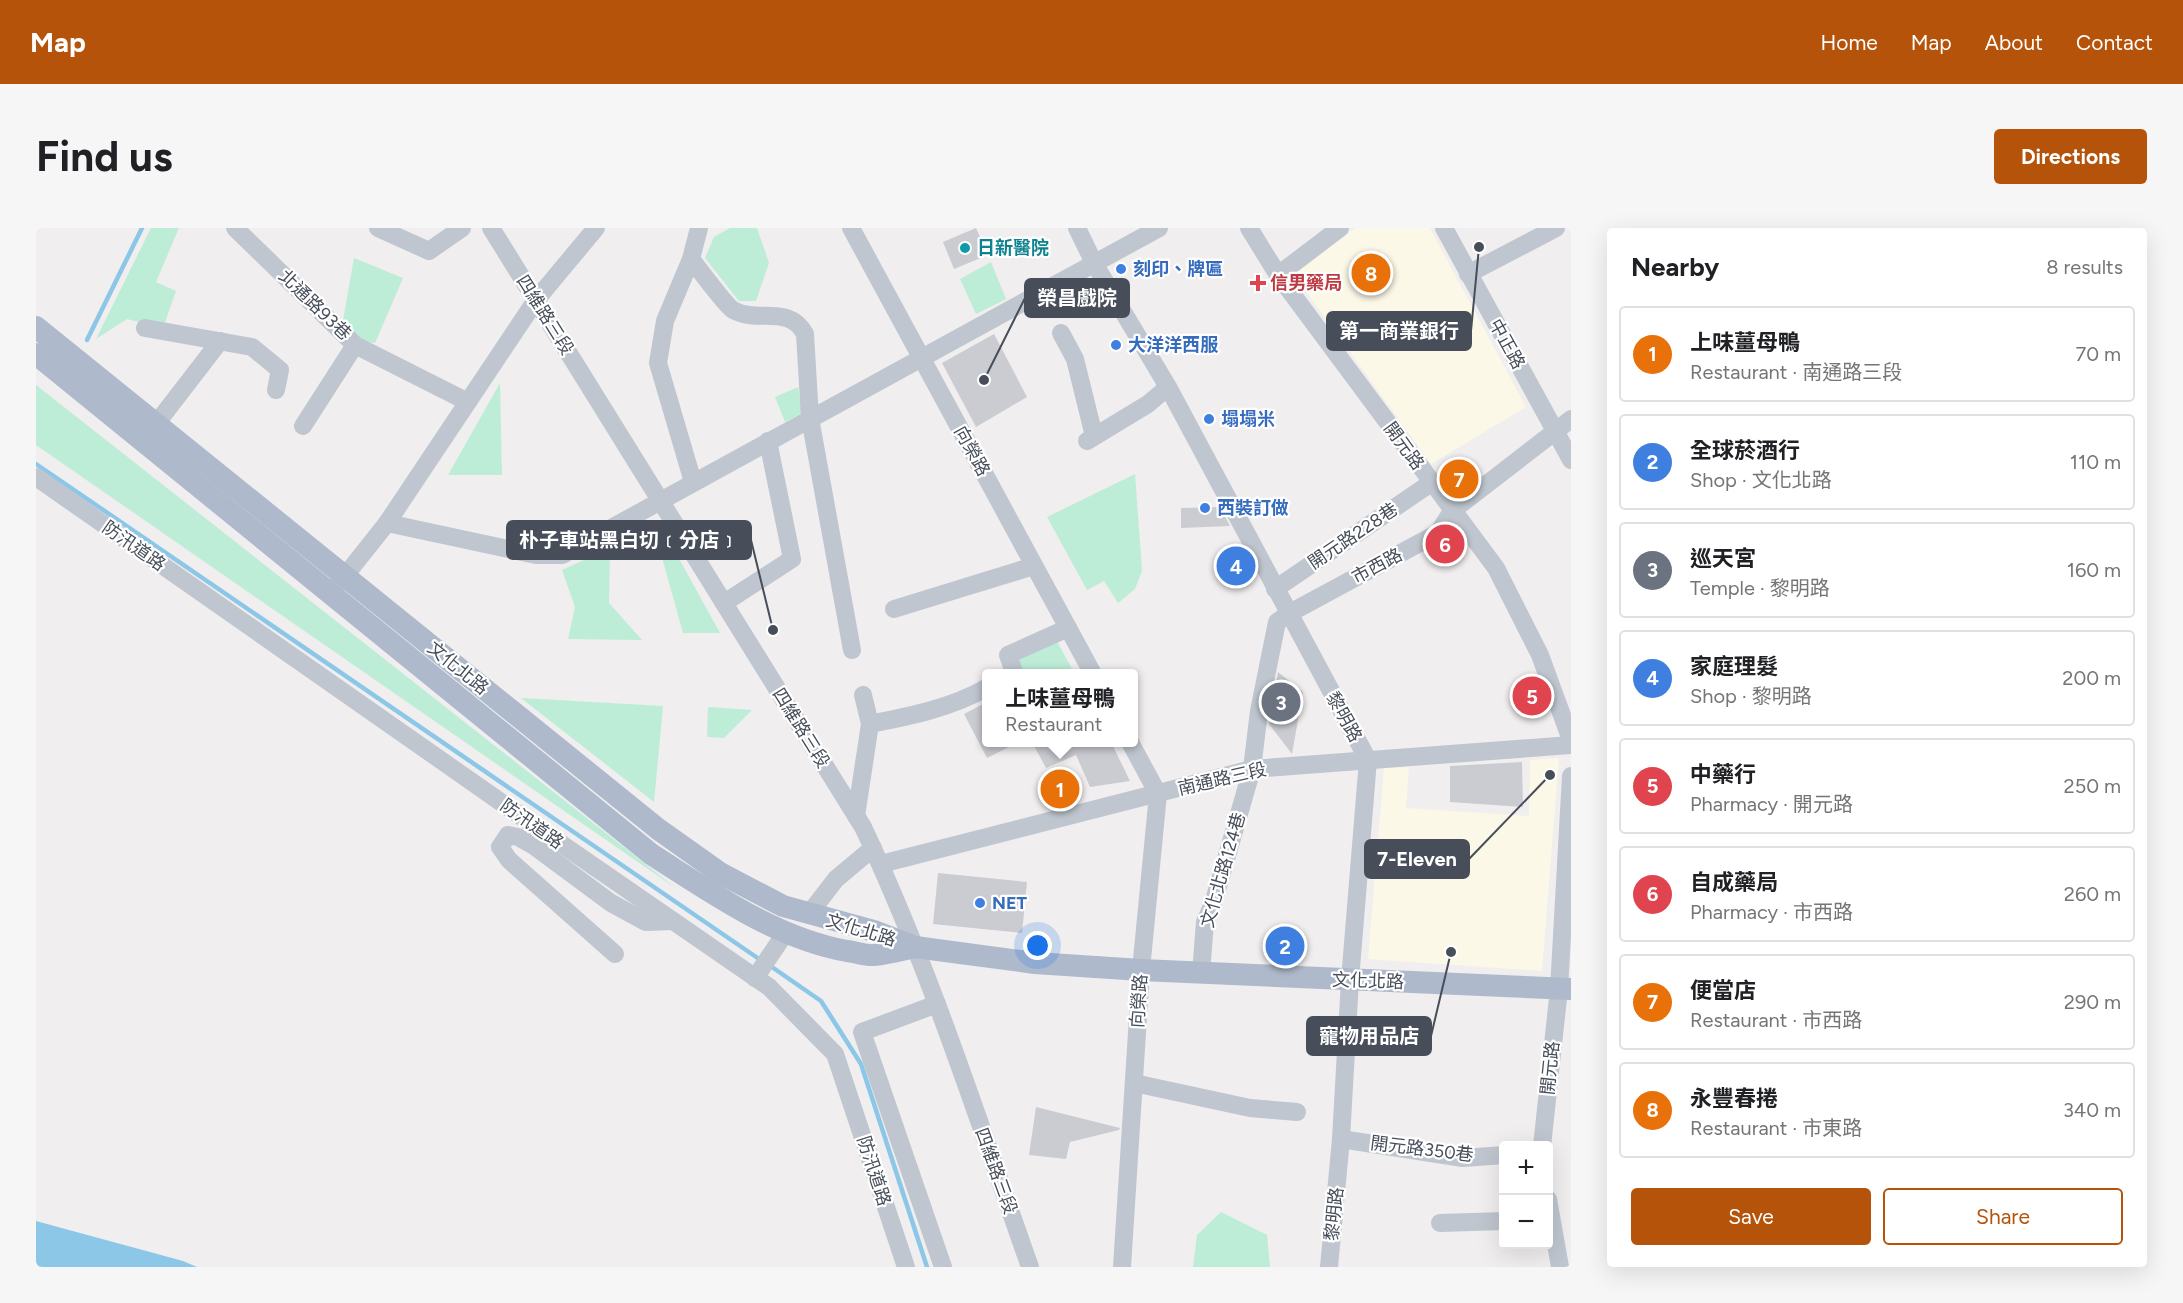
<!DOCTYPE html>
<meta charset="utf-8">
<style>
body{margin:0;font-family:Figtree,"Noto Sans TC",sans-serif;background:#f6f6f6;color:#202124}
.controls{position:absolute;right:18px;bottom:18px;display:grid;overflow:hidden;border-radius:6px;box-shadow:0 6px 24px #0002}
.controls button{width:54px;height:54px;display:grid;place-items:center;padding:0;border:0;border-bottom:2px solid #e0e0e0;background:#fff;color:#202124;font:30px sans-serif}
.you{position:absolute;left:1002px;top:718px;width:21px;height:21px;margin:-15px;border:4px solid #fff;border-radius:50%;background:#1a73e8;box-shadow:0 0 0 9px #1a73e833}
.badge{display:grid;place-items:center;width:39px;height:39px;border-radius:50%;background:#b45309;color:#fff;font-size:20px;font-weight:700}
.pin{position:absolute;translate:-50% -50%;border:3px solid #fff;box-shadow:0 2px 6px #0006}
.popup{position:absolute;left:946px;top:441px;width:156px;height:78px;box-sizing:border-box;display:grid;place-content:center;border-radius:6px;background:#fff;filter:drop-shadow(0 2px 4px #0005);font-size:20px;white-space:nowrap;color:#757577}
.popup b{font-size:22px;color:#202124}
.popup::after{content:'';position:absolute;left:50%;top:100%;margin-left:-12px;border:12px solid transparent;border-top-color:#fff}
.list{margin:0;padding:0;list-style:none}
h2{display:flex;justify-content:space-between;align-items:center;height:78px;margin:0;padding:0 24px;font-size:26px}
h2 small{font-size:20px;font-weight:400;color:#757577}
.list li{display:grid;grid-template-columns:39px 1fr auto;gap:18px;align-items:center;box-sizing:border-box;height:96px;margin:0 12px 12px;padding:0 12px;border:2px solid #e0e0e0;border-radius:6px}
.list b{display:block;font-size:22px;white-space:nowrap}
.list p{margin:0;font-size:20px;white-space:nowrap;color:#757577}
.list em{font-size:20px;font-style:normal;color:#757577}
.actions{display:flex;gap:12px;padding:18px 24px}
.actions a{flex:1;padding:14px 0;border:2px solid #b45309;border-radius:6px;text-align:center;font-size:21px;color:#b45309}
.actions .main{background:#b45309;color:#fff}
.map{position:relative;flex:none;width:1535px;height:1039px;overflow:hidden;border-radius:6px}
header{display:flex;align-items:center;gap:36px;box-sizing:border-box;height:84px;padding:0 30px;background:#b45309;color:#fff}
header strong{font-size:28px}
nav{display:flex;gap:33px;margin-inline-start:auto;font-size:21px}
.intro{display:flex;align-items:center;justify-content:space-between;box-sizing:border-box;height:144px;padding:0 36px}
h1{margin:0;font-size:42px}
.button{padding:15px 27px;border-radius:6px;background:#b45309;color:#fff;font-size:21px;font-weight:700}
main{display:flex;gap:36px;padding:0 36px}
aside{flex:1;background:#fff;border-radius:6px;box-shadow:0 6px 24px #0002}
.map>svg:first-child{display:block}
.commercial{fill:#fbf8e7}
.green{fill:#bdedd7}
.water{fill:#8cc7e8}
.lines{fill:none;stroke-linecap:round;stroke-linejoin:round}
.stream{stroke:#8cc7e8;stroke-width:4.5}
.building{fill:#cbccd2}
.minor{stroke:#bfc6cf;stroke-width:18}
.major{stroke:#aeb9cc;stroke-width:22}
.culture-dot{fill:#0f9aa8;stroke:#fff;stroke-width:2}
.shop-dot{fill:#3f7fe0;stroke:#fff;stroke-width:2}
.health-dot{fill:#e0444e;stroke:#fff;stroke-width:2}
.labels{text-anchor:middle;stroke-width:4.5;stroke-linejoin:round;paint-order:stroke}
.culture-label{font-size:18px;font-weight:bold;fill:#0d838f;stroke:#fff;text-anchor:start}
.shop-label{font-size:18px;font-weight:bold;fill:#366cbe;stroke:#fff;text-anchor:start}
.health-label{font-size:18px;font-weight:bold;fill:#be3a42;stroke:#fff;text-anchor:start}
.street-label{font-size:18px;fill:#474e5a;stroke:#fff}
.leader{fill:none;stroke:#474e5a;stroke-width:2}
.callout-dot{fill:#474e5a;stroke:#fff;stroke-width:2}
.callout{fill:#474e5a;stroke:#474e5a;stroke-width:2}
.callout-label{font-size:20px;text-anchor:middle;font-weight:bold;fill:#fff}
</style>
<header>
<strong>Map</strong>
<nav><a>Home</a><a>Map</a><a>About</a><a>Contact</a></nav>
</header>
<div class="intro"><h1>Find us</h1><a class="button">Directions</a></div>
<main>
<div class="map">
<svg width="1535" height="1039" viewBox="0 0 1535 1039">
<rect width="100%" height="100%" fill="#f0eeee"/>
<g class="commercial">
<polygon points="1319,0 1394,0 1490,179 1395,236 1258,47"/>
<polygon points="1523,530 1506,743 1332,731 1348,540 1373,539 1370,580 1493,588 1494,532"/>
</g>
<g class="green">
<polygon points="115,0 143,0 120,54 140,63 127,100 91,91 60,111"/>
<polygon points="694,0 721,0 733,35 720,73 703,73 669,30 678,9"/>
<polygon points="318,30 367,50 339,115 321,112 307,92"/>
<polygon points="955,34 970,71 940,86 924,51"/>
<polygon points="464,155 466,247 412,247"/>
<polygon points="0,157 641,661 0,217"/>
<polygon points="762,159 766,185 749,194 739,169"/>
<polygon points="1099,246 1106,343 1099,361 1082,375 1068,353 1051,362 1011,289"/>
<polygon points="636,318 684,405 647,405 625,326"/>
<polygon points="574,320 573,375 606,412 532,411 539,379 526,342"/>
<polygon points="1020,411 1038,445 980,445 974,430"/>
<polygon points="485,470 627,478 618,574"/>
<polygon points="672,479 716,482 688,510 671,509"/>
<polygon points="1185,984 1231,1007 1234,1039 1157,1039 1161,1007"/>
</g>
<polygon class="water" points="0,993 147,1033 161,1039 0,1039"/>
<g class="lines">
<g class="stream">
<polyline points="51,112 106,0"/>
<polyline points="0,236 726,733"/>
<polyline points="733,737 785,773 825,836 891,1039"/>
</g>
</g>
<g class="building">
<polygon points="940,0 952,27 918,41 907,14"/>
<polygon points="958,106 991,169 940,199 906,135"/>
<polygon points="1184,279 1194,298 1145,300 1145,280"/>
<polygon points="1242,444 1267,464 1256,526 1233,496"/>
<polygon points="951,474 951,514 983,514 951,530 928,486"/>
<polygon points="996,514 1075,514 1094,553 1054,559 1040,527 1010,540"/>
<polygon points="1486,534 1487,579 1414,574 1414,538"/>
<polygon points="902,645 991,654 986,705 897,696"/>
<polygon points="1000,879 1084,900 1083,902 1034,914 1030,931 993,927"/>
</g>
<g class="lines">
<g class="minor">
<polyline points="199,0 319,117 432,174"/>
<polyline points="342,0 393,23 426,0"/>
<path d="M 455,0 L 827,599 C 894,741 942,892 994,1039"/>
<polyline points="815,0 1057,446"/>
<polyline points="1041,0 1058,35 1132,159 1332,532 1314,752 1305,911 1293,1039"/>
<polyline points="1213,0 1242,47 1460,340 1504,427 1535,512"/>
<polyline points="1408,0 1535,232"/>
<path d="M 655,31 C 663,41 690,78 697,82 C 722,96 753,76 769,106 L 774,190 L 816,422"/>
<polyline points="1432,46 1520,0"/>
<polyline points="1242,47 1304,0"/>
<polyline points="109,100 216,119 244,142 240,162"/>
<polyline points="1025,105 1039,131 1058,208"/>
<polyline points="120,196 184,113"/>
<polyline points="267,198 319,117"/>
<polyline points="1051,213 1112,176 1132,159"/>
<polyline points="0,249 479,584 733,759 799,826 870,1039"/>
<polyline points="657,254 622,135 629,93 655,31 663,0"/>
<polyline points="351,295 500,327 526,327 1123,0"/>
<polyline points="301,358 351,295 500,72 560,0"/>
<polyline points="1239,361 1395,255"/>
<polyline points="688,375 756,331 732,213"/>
<polyline points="858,381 998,338"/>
<polyline points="975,446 978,444 972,427 1032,400"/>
<path d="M 834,496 C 874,488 915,480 950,460"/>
<polyline points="820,588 834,496 827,467"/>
<polyline points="845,636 1216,541 1535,517"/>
<polyline points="773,686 800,651 837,620"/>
<polyline points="579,726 473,632 464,619 472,607 482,609 498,618 575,675 610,694 637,693"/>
<polyline points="1165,745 1169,694 1177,676 1216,541 1223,483 1241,394 1252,386 1402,305 1416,283 1535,191"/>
<polyline points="719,750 750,704"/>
<polyline points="901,776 826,804 907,1039"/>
<polyline points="1098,855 1214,880 1261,884"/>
<polyline points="1305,911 1427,930 1468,927"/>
<polyline points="1506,918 1523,761 1535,548"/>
<polyline points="1512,971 1524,1039"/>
<polyline points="1404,995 1468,993"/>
<polyline points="1086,1039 1105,742 1122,566 1094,514"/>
</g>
<g class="major">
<polyline points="0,99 622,601 684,645 747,678 838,703 879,719 999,735 1105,742 1535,761"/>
<path d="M 0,126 L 615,626 C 676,665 739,710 811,723 C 820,724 830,728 838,727 C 852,726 866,722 879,719"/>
</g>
</g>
<circle class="culture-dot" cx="929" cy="20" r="6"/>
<g class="shop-dot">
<circle cx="1085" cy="41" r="6"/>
<circle cx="1080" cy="117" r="6"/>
<circle cx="1173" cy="191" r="6"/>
<circle cx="1169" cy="280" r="6"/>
<circle cx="944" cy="675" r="6"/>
</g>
<path class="health-dot" d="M1219 46h6v6h6v6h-6v6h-6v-6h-6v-6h6z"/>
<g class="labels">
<g class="culture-label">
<text x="941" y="26">日新醫院</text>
</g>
<g class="shop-label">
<text x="1097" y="47">刻印、牌匾</text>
<text x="1092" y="123">大洋洋西服</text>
<text x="1185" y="197">塌塌米</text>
<text x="1181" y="286">西裝訂做</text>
<text x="956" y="681">NET</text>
</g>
<g class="health-label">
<text x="1234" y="61">信男藥局</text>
</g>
<g class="street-label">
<text transform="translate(279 77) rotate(44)" y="6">北通路93巷</text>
<text transform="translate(509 87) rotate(58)" y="6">四維路三段</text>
<text transform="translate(1471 116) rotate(61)" y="6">中正路</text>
<text transform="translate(1368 218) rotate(54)" y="6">開元路</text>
<text transform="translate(936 223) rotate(61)" y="6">向榮路</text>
<text transform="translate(1317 308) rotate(-34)" y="6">開元路228巷</text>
<text transform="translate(98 318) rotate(35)" y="6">防汛道路</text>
<text transform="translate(1341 338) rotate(-28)" y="6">市西路</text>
<text transform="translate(422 440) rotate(39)" y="6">文化北路</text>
<text transform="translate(1308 489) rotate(61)" y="6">黎明路</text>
<text transform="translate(765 500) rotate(58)" y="6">四維路三段</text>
<text transform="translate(1186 551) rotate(-13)" y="6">南通路三段</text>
<text transform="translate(496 596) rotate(35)" y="6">防汛道路</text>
<text transform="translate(1187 642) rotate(-74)" y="6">文化北路124巷</text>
<text transform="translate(825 702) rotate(17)" y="6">文化北路</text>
<text transform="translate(1332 753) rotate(2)" y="6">文化北路</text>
<text transform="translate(1103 773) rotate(-86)" y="6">向榮路</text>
<text transform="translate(1514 840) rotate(-84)" y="6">開元路</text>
<text transform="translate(1386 921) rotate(7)" y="6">開元路350巷</text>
<text transform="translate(838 943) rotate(72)" y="6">防汛道路</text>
<text transform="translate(960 943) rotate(70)" y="6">四維路三段</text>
<text transform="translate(1298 986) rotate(-84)" y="6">黎明路</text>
</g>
</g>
<path class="leader" d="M948 152L989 70M1443 19L1435 103M737 402L715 312M1514 547L1433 631M1415 724L1395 808"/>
<g class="callout-dot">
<circle cx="948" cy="152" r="6"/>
<circle cx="1443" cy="19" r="6"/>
<circle cx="737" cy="402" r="6"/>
<circle cx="1514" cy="547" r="6"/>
<circle cx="1415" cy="724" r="6"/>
</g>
<g class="callout">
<rect x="989" y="51" width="104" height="38" rx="6"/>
<rect x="1291" y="84" width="144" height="38" rx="6"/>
<rect x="471" y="293" width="244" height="38" rx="6"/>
<rect x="1329" y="612" width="104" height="38" rx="6"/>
<rect x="1271" y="789" width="124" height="38" rx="6"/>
</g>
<g class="callout-label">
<text x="1041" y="77">榮昌戲院</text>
<text x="1363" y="110">第一商業銀行</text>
<text x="593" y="319">朴子車站黑白切﹝分店﹞</text>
<text x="1381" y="638">7-Eleven</text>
<text x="1333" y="815">寵物用品店</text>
</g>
</svg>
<div class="controls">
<button>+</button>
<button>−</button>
</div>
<div class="you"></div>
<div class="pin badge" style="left:1024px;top:561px;background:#e8710a">1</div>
<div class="popup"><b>上味薑母鴨</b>Restaurant</div>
<div class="pin badge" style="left:1249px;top:718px;background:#3f7fe0">2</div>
<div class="pin badge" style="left:1245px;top:474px;background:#6b7280">3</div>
<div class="pin badge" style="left:1200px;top:338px;background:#3f7fe0">4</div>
<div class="pin badge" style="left:1496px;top:468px;background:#e0444e">5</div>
<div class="pin badge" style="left:1409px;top:316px;background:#e0444e">6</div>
<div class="pin badge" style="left:1423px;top:251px;background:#e8710a">7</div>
<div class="pin badge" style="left:1335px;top:45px;background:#e8710a">8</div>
</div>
<aside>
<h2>Nearby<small>8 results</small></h2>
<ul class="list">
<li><span class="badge" style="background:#e8710a">1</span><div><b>上味薑母鴨</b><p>Restaurant · 南通路三段</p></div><em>70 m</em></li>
<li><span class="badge" style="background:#3f7fe0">2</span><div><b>全球菸酒行</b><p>Shop · 文化北路</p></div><em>110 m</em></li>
<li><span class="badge" style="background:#6b7280">3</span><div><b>巡天宮</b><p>Temple · 黎明路</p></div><em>160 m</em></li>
<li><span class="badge" style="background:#3f7fe0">4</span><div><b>家庭理髮</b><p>Shop · 黎明路</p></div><em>200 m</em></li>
<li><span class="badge" style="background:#e0444e">5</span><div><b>中藥行</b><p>Pharmacy · 開元路</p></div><em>250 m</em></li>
<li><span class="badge" style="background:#e0444e">6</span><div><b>自成藥局</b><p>Pharmacy · 市西路</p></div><em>260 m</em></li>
<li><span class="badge" style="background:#e8710a">7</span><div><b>便當店</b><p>Restaurant · 市西路</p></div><em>290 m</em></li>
<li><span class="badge" style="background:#e8710a">8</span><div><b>永豐春捲</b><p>Restaurant · 市東路</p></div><em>340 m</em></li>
</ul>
<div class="actions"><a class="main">Save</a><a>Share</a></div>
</aside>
</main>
